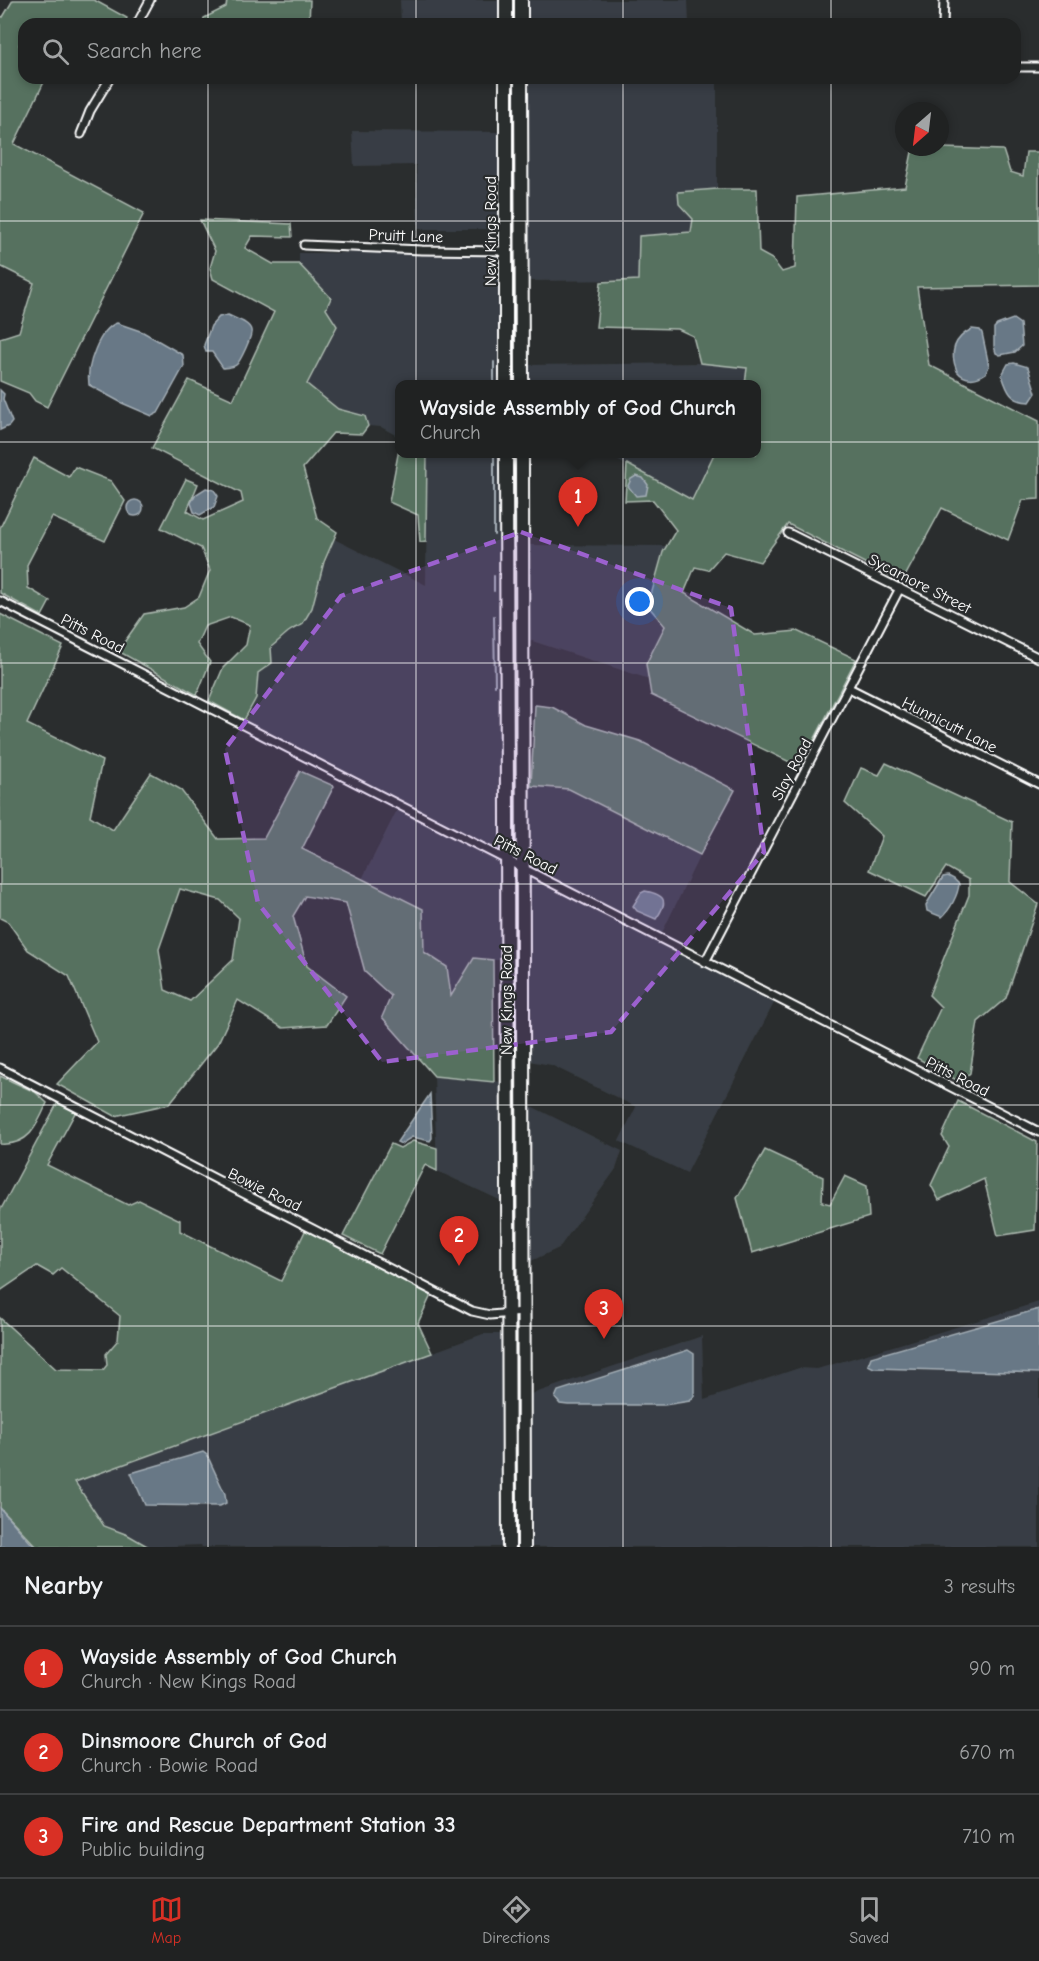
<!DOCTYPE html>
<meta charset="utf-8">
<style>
body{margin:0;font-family:"Comic Neue",sans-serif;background:#282a2a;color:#f1f3f6}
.compass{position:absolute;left:895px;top:102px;width:54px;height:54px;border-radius:50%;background:#202222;box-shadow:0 3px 9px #0003;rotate:208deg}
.you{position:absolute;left:640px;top:602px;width:21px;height:21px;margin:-15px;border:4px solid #fff;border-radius:50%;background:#1a73e8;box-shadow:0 0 0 9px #1a73e833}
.badge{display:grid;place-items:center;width:39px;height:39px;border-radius:50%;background:#d93025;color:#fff;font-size:20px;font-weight:700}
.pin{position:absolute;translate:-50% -50px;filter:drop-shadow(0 2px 3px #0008)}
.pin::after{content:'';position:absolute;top:32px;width:21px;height:18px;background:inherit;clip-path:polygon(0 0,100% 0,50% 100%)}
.popup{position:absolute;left:395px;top:380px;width:366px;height:78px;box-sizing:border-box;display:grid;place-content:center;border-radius:12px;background:#202222;filter:drop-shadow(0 2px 4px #0005);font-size:20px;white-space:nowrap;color:#a2a4a5}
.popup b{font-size:22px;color:#f1f3f6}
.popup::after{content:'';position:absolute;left:50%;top:100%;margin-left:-12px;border:12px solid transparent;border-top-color:#202222}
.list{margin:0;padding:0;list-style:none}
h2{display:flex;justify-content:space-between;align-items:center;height:78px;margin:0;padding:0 24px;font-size:26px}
h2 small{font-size:20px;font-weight:400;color:#a2a4a5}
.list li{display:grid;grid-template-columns:39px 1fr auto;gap:18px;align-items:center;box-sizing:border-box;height:84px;padding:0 24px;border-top:2px solid #3d3f40}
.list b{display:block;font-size:22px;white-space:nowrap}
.list p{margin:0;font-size:20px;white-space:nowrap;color:#a2a4a5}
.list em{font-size:20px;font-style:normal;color:#a2a4a5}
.icon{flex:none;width:33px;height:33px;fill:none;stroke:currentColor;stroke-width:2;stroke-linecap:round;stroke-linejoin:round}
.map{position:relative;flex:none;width:1039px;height:1547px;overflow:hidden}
.search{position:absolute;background:#202222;box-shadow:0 3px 9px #0003;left:18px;right:18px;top:18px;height:66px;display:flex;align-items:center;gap:15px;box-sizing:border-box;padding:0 21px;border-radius:18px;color:#a2a4a5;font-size:22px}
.sheet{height:330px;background:#202222}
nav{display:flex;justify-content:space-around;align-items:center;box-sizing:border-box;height:84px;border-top:2px solid #3d3f40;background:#202222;font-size:16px;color:#a2a4a5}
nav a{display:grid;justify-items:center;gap:3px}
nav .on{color:#d93025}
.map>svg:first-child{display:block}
.built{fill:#393e44}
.green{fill:#57715f;stroke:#abb8af;stroke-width:1.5;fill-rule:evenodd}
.water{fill:#677886;stroke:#a4aeb6;stroke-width:1.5}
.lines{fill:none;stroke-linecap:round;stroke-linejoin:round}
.stream{stroke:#a4aeb6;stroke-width:2}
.street-casing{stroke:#fff;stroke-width:11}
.highway-casing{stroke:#fff;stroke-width:16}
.street{stroke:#2a2d2e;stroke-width:7}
.highway{stroke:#2a2d2e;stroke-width:12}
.marked{fill:#9c61cf;fill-opacity:0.2;stroke:#9c61cf;stroke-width:4.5;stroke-dasharray:12 8;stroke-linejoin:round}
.grid{fill:none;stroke:#fff;stroke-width:1.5;stroke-opacity:0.55}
.labels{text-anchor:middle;stroke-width:4.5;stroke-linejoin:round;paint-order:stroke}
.street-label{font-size:16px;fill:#fff;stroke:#2a2d2e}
</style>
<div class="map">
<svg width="1039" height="1547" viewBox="0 0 1039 1547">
<rect width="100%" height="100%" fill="#2a2d2e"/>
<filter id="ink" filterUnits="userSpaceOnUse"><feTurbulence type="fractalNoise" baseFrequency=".0167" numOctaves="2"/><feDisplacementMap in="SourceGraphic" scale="12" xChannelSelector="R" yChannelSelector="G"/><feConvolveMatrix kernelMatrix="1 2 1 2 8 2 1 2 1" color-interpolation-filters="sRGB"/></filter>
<g filter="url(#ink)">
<g class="built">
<polygon points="400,0 502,0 502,24 401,24"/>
<polygon points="526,0 688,0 689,24 526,24"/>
<polygon points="526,78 717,78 717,189 679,192 679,204 693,219 691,233 638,280 527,281"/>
<polygon points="352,131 502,132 502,229 418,229 416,165 354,166"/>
<polygon points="503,252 503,384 400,384 399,437 381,427 368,426 364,416 338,409 307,384 337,326 326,308 330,298 299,264 299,253"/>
<polygon points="700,363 748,368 745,384 526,384 527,365"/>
<polygon points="427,454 503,454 503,960 493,960 451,997 447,967 424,952 423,909 362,879 398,808 242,728 256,698 258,673 271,647 282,639 289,629 302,625 334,539 426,585"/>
<polygon points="606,454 714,454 692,501"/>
<polygon points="527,545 666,546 663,552 666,626 646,664 649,679 529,640"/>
<polygon points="531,786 569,789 700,855 658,941 775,1001 687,1173 619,1141 636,1107 551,1065 529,1061"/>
<polygon points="434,1076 503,1082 504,1202 437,1171"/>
<polygon points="529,1105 622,1151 616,1169 559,1248 529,1262"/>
<polygon points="1039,1302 1039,1547 529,1547 529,1395 702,1336 704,1400 799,1368 817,1369"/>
<polygon points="483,1334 504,1334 504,1547 202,1547 201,1545 149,1547 128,1535 104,1526 75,1482"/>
</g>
<g class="green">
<polygon points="13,0 94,0 127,18 124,24 41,24 29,19 27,24 24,24 24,33 19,45 24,48 24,78 46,78 14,144 144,213 47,407 35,401 29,393 0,381 0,338 19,332 34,283 0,266 0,16 3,17"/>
<polygon points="227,0 310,0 309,24 203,24 204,18 226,7"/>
<polygon points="913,147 1003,150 1010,172 1023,176 1026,152 1039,152 1039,285 917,287 929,365 1039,421 1039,499 1023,500 1008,540 942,508 902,582 788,524 760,562 724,552 708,570 695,567 684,593 755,635 797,631 856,659 800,767 651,695 646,664 665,626 648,606 663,552 676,530 653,500 625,501 627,464 692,500 714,454 756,454 756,384 745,384 747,368 700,363 693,336 678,329 596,327 601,282 638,280 639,236 691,232 693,219 679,204 678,192 717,189 757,189 759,252 772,259 782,272 795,268 797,197 905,187"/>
<path d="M 200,220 L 291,224 L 292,237 L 252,236 L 245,248 L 273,264 L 299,264 L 331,298 L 326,309 L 337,326 L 307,384 L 338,409 L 365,416 L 368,426 L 362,434 L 333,433 L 303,468 L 317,518 L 337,532 L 324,562 L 312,608 L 302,625 C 287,630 283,638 271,647 L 272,663 L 258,673 L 256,698 L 244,720 L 209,701 L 223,668 L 246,645 L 250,625 L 231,617 L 205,626 L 197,644 L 210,662 L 197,695 L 118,651 L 144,614 L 184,607 L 199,597 L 210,570 L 201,548 L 161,528 L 186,479 L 198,484 L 187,511 L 203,520 L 243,502 L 241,493 L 152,448 L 189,380 L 233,400 L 274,312 L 213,279 L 210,268 L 215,251 Z"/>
<polygon points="399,449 400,454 427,454 426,541 420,542 418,515 389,502"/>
<polygon points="34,458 69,477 75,467 111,481 125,501 105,541 52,517 27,565 28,588 50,601 42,616 0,593 0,528"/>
<path d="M 0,614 L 63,646 L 27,724 L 102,761 L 90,816 L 113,830 L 151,773 L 180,789 L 218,839 L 264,838 L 300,771 L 334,786 L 302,849 L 423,909 L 424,952 L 447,967 L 451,996 L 474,958 L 493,960 L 494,1082 L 434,1076 L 382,1017 L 391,996 L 365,972 L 346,903 L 305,896 L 293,916 L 307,966 L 346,996 L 327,1025 L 283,1028 L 238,1000 L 218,1043 L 169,1104 L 115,1116 L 57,1084 L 97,1042 L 69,976 L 28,950 L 8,922 L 0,918 ZM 180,889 L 220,900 L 239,918 L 233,960 L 190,1001 L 165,990 L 159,949 Z"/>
<polygon points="535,705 552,707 586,725 640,741 735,790 700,855 569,789 531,786"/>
<polygon points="886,763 1012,822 1010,882 1038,904 1006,998 978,1022 970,1073 960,1082 917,1058 941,1007 929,995 969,895 969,880 946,867 926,897 869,870 882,836 845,803 861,768 879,775"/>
<path d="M 0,1076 L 35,1092 L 47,1103 C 37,1126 29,1146 0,1144 Z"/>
<polygon points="958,1101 1037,1142 1035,1230 998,1236 984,1179 939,1200 931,1185 949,1147 942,1136"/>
<polygon points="58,1102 76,1111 47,1165 128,1205 139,1200 180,1220 180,1231 281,1281 306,1229 432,1293 418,1323 432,1353 75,1482 104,1526 128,1535 149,1547 37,1547 0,1508 0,1318 56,1369 103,1370 107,1365 106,1354 118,1340 120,1316 61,1268 53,1275 37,1266 0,1291 0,1211"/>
<polygon points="413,1141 437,1148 437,1171 425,1165 380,1254 343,1236 391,1144 400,1148"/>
<polygon points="765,1150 823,1177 822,1202 830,1204 845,1176 867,1186 869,1217 752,1253 737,1198"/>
</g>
<g class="water">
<path d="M 228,315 C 235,319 249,322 251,330 C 253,335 240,362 236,365 C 232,368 227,367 223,368 L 212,352 L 206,352 L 204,345 L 211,326 L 219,317 Z"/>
<polygon points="1013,319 1020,324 1022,346 1015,352 1000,355 996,353 994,346 994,328 997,325"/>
<path d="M 117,323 L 143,332 L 183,355 L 184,366 L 158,413 L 152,416 L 122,403 L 89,385 C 86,367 99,329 117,323 Z"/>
<path d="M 972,329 L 980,330 L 982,333 L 989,366 L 986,373 C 976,380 965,381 957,371 C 949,352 954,338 972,329 Z"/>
<path d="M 1014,363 L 1028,367 L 1036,393 L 1030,402 C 1011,402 1007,391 1002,375 L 1008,364 Z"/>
<polygon points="0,390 4,394 3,399 12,422 9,426 0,430"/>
<polygon points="636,476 643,478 648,485 646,495 636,496 628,486 631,479"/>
<polygon points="206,488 214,490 218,496 214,507 200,515 194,512 191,503 195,495"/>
<circle cx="135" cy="508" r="8"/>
<path d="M 948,876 L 954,879 L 959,884 C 958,895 950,910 942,917 L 927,911 L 926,905 L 943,877 Z"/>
<path d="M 645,891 C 667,895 668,902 656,919 L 637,911 L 633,906 L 641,893 Z"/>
<polygon points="430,1094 432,1138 430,1141 412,1137 401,1144 397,1142"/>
<polygon points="1039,1309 1039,1373 874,1368 868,1365 871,1357"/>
<polygon points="688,1350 694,1354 694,1396 690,1401 664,1405 568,1405 560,1404 555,1398 558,1391"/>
<polygon points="203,1452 207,1455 225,1494 226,1503 220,1506 145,1505 131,1473"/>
<polygon points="0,1508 31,1543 37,1547 0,1547"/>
</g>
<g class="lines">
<g class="stream">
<polyline points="494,384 494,362"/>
<polyline points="494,454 494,535"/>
<polyline points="494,576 494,591"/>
<polyline points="494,616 495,686"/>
</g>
<g class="street-casing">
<g id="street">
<polyline points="137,24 150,0"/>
<polyline points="943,24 944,0"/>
<polyline points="1015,67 1039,67"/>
<polyline points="81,134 90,111 110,78"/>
<polyline points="304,245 422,250 507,251"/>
<polyline points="788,533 1039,658"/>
<polyline points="0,601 1039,1132"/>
<polyline points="849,688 1039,784"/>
<polyline points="705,962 900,588"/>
<polyline points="0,1068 472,1311 490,1315 523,1312"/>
</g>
</g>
<g class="highway-casing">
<g id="highway">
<polyline points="521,0 521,24"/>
<polyline points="506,24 506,0"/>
<polyline points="506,78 506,384"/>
<polyline points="521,78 522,384"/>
<polyline points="506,454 509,1547"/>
<polyline points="522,454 524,1547"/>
</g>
</g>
<use href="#street" class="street"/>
<use href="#highway" class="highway"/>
</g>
</g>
<path class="marked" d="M 521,532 L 731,608 L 764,852 L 611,1032 L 382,1062 L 258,903 L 225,749 L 341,596 Z"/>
<path class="grid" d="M 208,0 L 208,24M 416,0 L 416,24M 623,0 L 623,24M 831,0 L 831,24M 208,78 L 208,1547M 416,78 L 416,1547M 623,78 L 623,1547M 831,78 L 831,1547M 0,221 L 1039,221M 0,442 L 1039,442M 0,663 L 1039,663M 0,884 L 1039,884M 0,1105 L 1039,1105M 0,1326 L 1039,1326"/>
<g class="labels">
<g class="street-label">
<text transform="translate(490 231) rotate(-90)" y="6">New Kings Road</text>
<text transform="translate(406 235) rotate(2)" y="6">Pruitt Lane</text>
<text transform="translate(920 583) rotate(27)" y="6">Sycamore Street</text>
<text transform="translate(93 633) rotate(27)" y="6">Pitts Road</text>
<text transform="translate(950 724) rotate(27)" y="6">Hunnicutt Lane</text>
<text transform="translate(791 769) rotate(-62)" y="6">Slay Road</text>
<text transform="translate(526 854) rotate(27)" y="6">Pitts Road</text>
<text transform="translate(506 1000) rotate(-90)" y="6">New Kings Road</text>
<text transform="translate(958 1076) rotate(27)" y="6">Pitts Road</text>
<text transform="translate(265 1189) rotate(26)" y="6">Bowie Road</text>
</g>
</g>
</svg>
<svg class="compass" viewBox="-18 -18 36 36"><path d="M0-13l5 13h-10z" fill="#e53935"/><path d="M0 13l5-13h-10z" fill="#a2a4a5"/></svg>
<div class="you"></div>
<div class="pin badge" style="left:578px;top:527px">1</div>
<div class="popup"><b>Wayside Assembly of God Church</b>Church</div>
<div class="pin badge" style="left:459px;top:1266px">2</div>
<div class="pin badge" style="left:604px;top:1339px">3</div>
<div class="search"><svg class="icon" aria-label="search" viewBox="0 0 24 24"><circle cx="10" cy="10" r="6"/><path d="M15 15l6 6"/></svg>Search here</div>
</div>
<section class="sheet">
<h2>Nearby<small>3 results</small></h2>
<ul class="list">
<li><span class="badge">1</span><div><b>Wayside Assembly of God Church</b><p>Church · New Kings Road</p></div><em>90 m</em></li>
<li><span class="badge">2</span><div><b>Dinsmoore Church of God</b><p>Church · Bowie Road</p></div><em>670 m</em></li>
<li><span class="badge">3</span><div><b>Fire and Rescue Department Station 33</b><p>Public building</p></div><em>710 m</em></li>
</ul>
</section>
<nav>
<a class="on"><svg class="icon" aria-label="map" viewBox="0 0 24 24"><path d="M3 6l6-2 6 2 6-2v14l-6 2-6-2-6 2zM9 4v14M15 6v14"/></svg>Map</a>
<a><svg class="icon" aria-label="directions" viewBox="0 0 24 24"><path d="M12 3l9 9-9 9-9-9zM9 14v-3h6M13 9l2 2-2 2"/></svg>Directions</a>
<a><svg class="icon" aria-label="saved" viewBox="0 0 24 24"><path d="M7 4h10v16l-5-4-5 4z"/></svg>Saved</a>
</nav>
